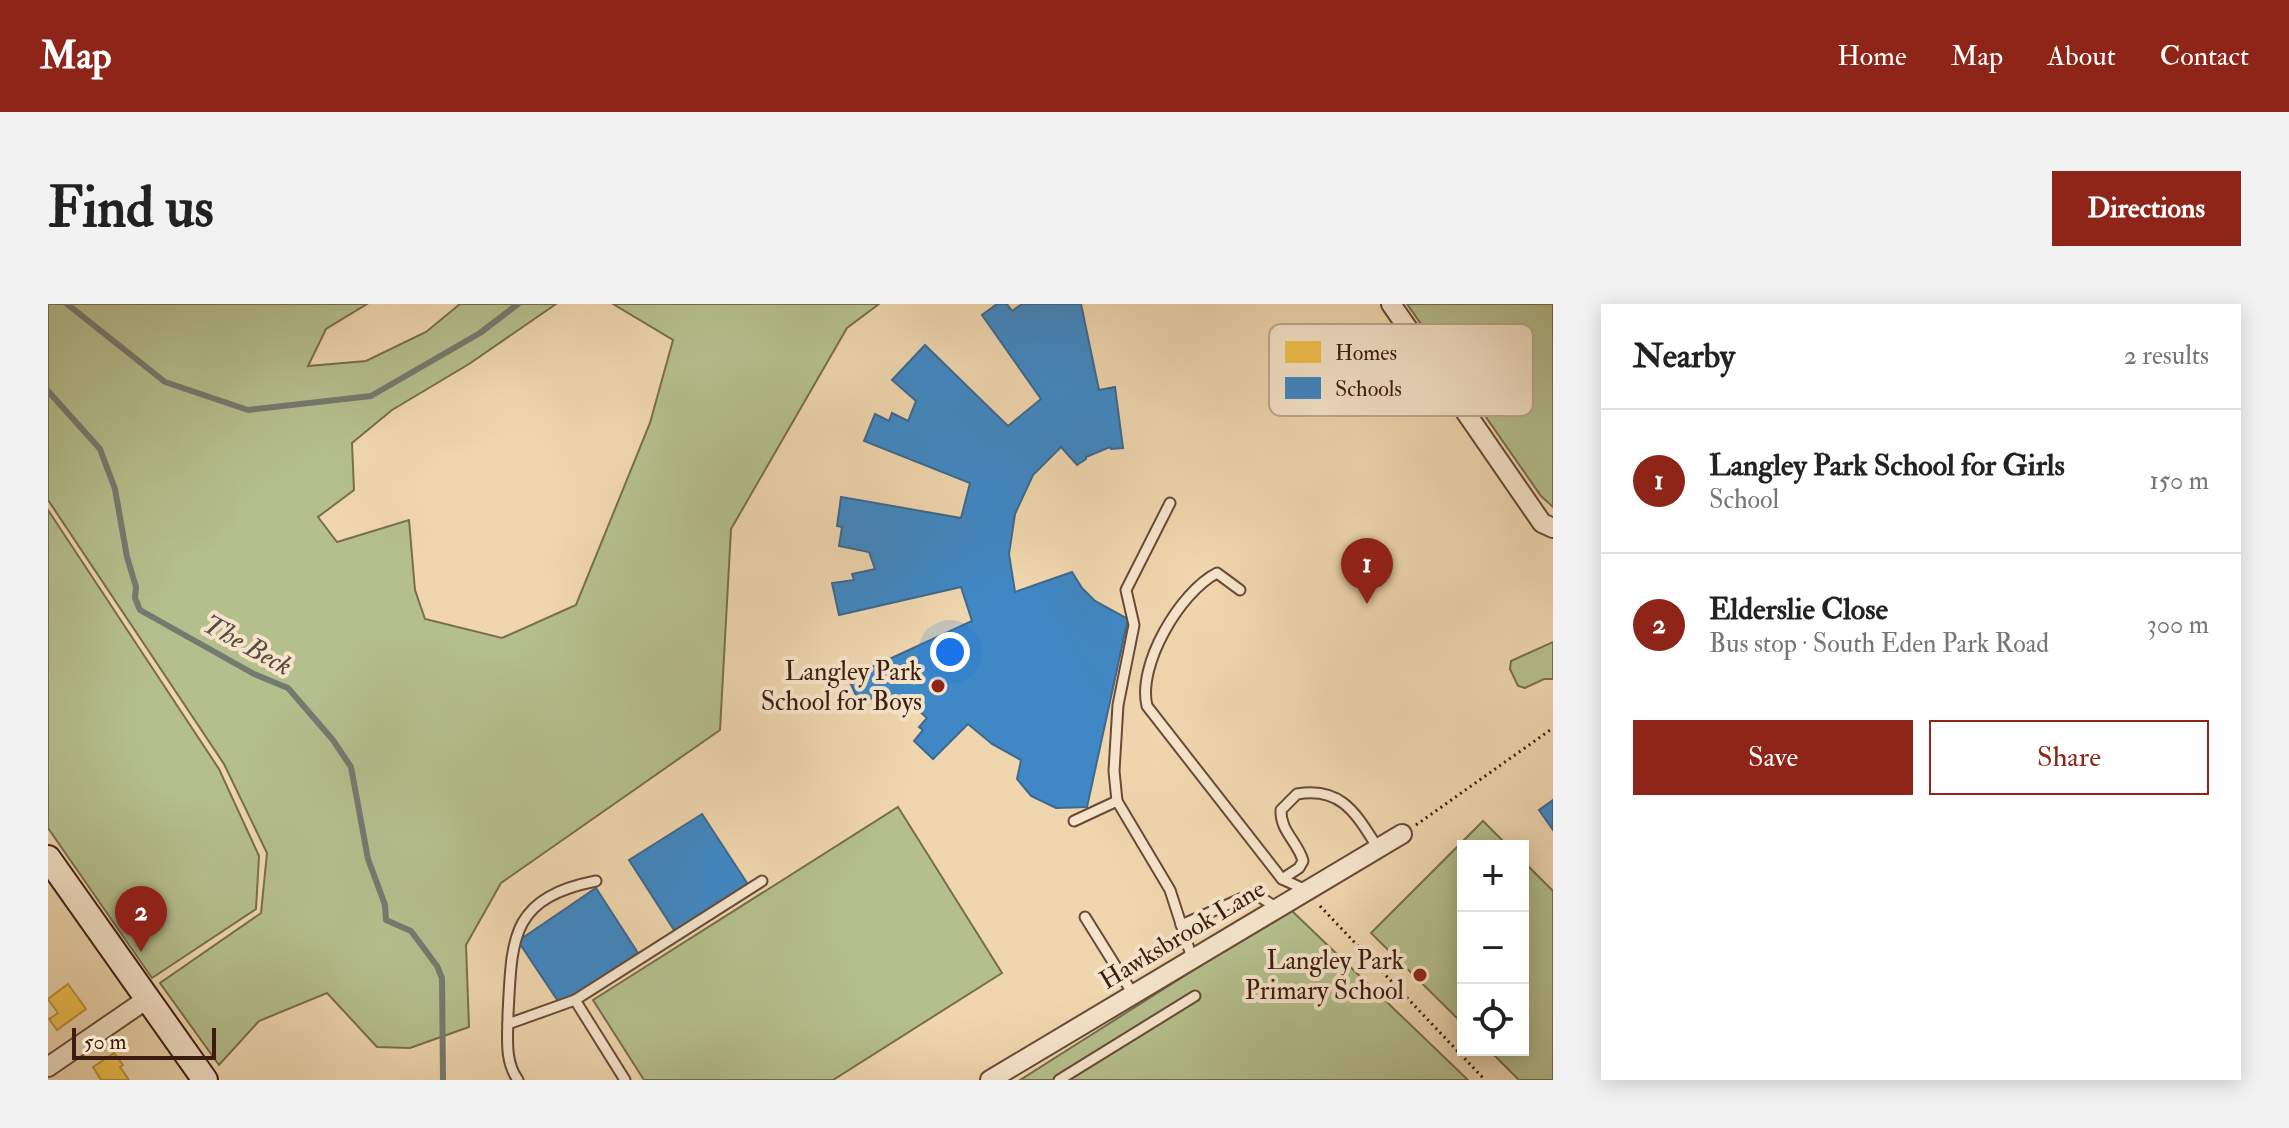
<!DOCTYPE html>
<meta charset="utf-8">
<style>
body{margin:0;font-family:"IM FELL Double Pica",serif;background:#f2f2f2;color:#222}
.controls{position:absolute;right:24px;bottom:24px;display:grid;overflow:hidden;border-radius:0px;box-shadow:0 4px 20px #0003}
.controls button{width:72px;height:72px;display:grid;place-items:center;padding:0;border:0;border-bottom:2px solid #e0e0e0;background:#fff;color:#222;font:40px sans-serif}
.scale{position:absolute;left:24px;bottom:20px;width:144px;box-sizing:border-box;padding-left:8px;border:4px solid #3c1c0f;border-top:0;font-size:22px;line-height:28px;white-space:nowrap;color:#3c1c0f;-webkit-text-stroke:6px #f5e4ca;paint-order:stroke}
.you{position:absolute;left:902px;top:348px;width:28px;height:28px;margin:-20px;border:6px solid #fff;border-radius:50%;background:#1a73e8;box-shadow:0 0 0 12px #1a73e833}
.badge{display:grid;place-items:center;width:52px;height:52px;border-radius:50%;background:#8f2418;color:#fff;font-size:26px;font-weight:700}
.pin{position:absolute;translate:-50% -66px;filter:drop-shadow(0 2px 4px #0008)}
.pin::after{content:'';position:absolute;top:42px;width:28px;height:24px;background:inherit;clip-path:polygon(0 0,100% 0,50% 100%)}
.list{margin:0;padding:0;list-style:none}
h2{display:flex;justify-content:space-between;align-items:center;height:104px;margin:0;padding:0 32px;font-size:34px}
h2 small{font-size:26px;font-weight:400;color:#767676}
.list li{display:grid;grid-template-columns:52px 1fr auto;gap:24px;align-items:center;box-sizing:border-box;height:144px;padding:0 32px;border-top:2px solid #e0e0e0}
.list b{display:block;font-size:30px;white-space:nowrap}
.list p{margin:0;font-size:26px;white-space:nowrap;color:#767676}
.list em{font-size:26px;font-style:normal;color:#767676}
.actions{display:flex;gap:16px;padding:24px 32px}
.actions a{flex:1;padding:18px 0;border:2px solid #8f2418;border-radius:0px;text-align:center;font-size:28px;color:#8f2418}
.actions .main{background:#8f2418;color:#fff}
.icon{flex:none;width:44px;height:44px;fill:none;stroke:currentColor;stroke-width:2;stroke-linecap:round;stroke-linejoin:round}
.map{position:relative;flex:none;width:1505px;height:776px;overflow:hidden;border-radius:0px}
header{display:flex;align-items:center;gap:48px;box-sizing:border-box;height:112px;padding:0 40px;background:#8f2418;color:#fff}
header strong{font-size:38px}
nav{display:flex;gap:44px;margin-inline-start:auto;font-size:28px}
.intro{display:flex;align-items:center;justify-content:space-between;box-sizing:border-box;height:192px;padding:0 48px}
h1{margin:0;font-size:56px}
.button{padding:20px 36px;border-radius:0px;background:#8f2418;color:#fff;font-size:28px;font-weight:700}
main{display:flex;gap:48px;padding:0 48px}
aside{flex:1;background:#fff;border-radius:0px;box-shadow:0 4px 20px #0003}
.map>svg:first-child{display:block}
.green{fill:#b5bf8e;stroke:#786e4e;stroke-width:2}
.homes{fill:#f2c14e;stroke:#bb903b;stroke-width:2}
.schools{fill:#3f88c5;stroke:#3e688e;stroke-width:2}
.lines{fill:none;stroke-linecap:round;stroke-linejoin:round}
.stream{stroke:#757a70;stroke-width:6}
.service-casing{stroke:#694a37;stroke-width:13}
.minor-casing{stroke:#694a37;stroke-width:22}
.secondary-casing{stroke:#3c1c0f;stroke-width:28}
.path{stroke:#3c1c0f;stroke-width:3;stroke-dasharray:2 4;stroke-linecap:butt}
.service{stroke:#f5e4ca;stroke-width:9}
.minor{stroke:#f5e4ca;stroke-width:18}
.secondary{stroke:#f5e4ca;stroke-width:24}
.poi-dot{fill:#8f2418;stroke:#f5e4ca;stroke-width:3}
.labels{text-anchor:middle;stroke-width:8;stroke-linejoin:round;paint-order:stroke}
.poi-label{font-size:26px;fill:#3c1c0f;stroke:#f5e4ca;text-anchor:end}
.street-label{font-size:26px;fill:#3c1c0f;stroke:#f5e4ca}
.water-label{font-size:28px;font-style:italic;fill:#584b40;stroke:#f5e4ca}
.key{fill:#f5e4ca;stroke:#bea892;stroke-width:2}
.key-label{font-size:22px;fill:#3c1c0f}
</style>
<header>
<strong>Map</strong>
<nav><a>Home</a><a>Map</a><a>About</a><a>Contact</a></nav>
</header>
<div class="intro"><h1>Find us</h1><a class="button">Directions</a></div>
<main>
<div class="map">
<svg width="1505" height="776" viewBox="0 0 1505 776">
<rect width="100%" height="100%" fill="#efd6ae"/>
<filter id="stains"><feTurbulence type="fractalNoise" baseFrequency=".0025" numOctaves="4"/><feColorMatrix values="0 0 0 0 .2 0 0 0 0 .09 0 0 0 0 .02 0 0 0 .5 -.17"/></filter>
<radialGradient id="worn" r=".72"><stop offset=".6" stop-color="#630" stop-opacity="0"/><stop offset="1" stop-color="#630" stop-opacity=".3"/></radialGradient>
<g class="green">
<polygon points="0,0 319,0 278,25 260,62 318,57 378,28 412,0 508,0 421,60 344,106 304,139 306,186 270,213 289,238 361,216 367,286 377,315 454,334 528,301 602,119 625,36 565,0 831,0 799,24 683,225 672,426 453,579 418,641 421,723 362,744 329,743 279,689 211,717 171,761 112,679 213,609 219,549 176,460 0,196"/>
<polygon points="1359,0 1505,0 1505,203 1493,192"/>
<polygon points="0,206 171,465 211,552 208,605 104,674 0,524"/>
<polygon points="1505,338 1505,375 1496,375 1477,384 1470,382 1462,365 1463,357"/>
<polygon points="850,503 954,669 785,776 596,776 545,696"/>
<polygon points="1435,517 1460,542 1415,542 1415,720 1323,629"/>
<polygon points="1475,557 1505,587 1505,776 1471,776 1441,746 1475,746"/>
<polygon points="1242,605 1420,776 972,776"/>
</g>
<g class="homes">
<polygon points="20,680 38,705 9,726 1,715 10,709 0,695"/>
<polygon points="66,749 75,761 72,763 81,776 53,776 45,763"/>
</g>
<g class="schools">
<polygon points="949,0 959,0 964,7 974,0 1033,0 1051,86 1067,83 1075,144 1063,145 1062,143 1038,153 1038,155 1029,161 1013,143 985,171 967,210 961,250 967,288 1024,268 1034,284 1047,297 1080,315 1039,503 1008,504 983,492 969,475 973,456 944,440 920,420 885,455 866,437 875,426 871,423 879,414 860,397 834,409 826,393 812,400 800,374 924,317 913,283 791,311 784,279 806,276 804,270 827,265 821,248 791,242 794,223 789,222 793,193 913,214 922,179 816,137 827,110 841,117 844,109 860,117 868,97 844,76 877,41 960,122 993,95 934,11"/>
<polygon points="1505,496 1505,526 1491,506"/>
<polygon points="654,510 701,582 628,629 581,556"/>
<polygon points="548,584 590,649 512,700 470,637"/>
</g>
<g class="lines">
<g class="stream">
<polyline points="19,0 117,78 200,106 323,92 432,29 470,0"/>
<polyline points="0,87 52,145 67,185 79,253 88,283 87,294 92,306 206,370 240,384 285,436 303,463 320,555 337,601 338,616 363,627 389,662 394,674 395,776"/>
</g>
<g class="service-casing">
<g id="service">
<polyline points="1122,199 1078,286 1086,321 1070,401 1066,467 1069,497 1122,586 1144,654"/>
<path d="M 1192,286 L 1169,269 C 1132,288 1089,361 1099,402 L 1234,575 L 1258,586"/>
<polyline points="1026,517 1069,497"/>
<path d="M 1234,575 L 1251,564 L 1255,557 C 1250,538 1232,527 1233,506 L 1249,490 C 1295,482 1309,512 1330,544"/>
<polyline points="1037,613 1085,690"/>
<polyline points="1133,621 1206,589 1229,604"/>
<polyline points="527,696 577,776"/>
<polyline points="460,720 527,696 714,577"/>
<path d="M 470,776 C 456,757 460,732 460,710 C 464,634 462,594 548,577"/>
<polyline points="1011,776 1147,692"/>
</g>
</g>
<g class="minor-casing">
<g id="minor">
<polyline points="1343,0 1494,219 1505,224"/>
<polyline points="0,763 99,695"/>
<polyline points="942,776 1354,530"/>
</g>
</g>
<g class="secondary-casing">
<polyline id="secondary" points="0,554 157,776"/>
</g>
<g class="path">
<polyline points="1368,521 1505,424"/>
<polyline points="1272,602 1437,776"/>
</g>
<use href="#service" class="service"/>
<use href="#minor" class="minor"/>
<use href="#secondary" class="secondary"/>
</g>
<g class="poi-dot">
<circle cx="890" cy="382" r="8"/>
<circle cx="1372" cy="671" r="8"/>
</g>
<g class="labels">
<g class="poi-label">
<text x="874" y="376">Langley Park<tspan x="874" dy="30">School for Boys</tspan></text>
<text x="1356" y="665">Langley Park<tspan x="1356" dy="30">Primary School</tspan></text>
</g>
<g class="street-label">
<text transform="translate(1134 630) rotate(-31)" y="9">Hawksbrook Lane</text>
</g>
<g class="water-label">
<text transform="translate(200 340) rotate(29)" y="10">The Beck</text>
</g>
</g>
<rect x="1221" y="20" width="264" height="92" rx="12" class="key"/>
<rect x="1237" y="37" width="36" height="22" fill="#f2c14e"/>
<rect x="1237" y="73" width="36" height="22" fill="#3f88c5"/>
<g class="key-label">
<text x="1287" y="56">Homes</text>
<text x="1287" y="92">Schools</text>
</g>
<rect width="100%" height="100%" filter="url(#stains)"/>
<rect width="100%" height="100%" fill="url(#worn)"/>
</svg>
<div class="controls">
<button>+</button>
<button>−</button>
<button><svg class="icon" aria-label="locate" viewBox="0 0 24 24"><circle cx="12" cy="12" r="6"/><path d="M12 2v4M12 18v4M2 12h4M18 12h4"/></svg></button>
</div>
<div class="scale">50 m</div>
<div class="you"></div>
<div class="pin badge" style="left:1319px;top:300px">1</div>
<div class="pin badge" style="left:93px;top:648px">2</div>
</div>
<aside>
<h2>Nearby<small>2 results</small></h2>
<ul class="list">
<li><span class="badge">1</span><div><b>Langley Park School for Girls</b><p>School</p></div><em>150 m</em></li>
<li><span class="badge">2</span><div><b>Elderslie Close</b><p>Bus stop · South Eden Park Road</p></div><em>300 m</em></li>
</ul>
<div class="actions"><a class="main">Save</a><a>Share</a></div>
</aside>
</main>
